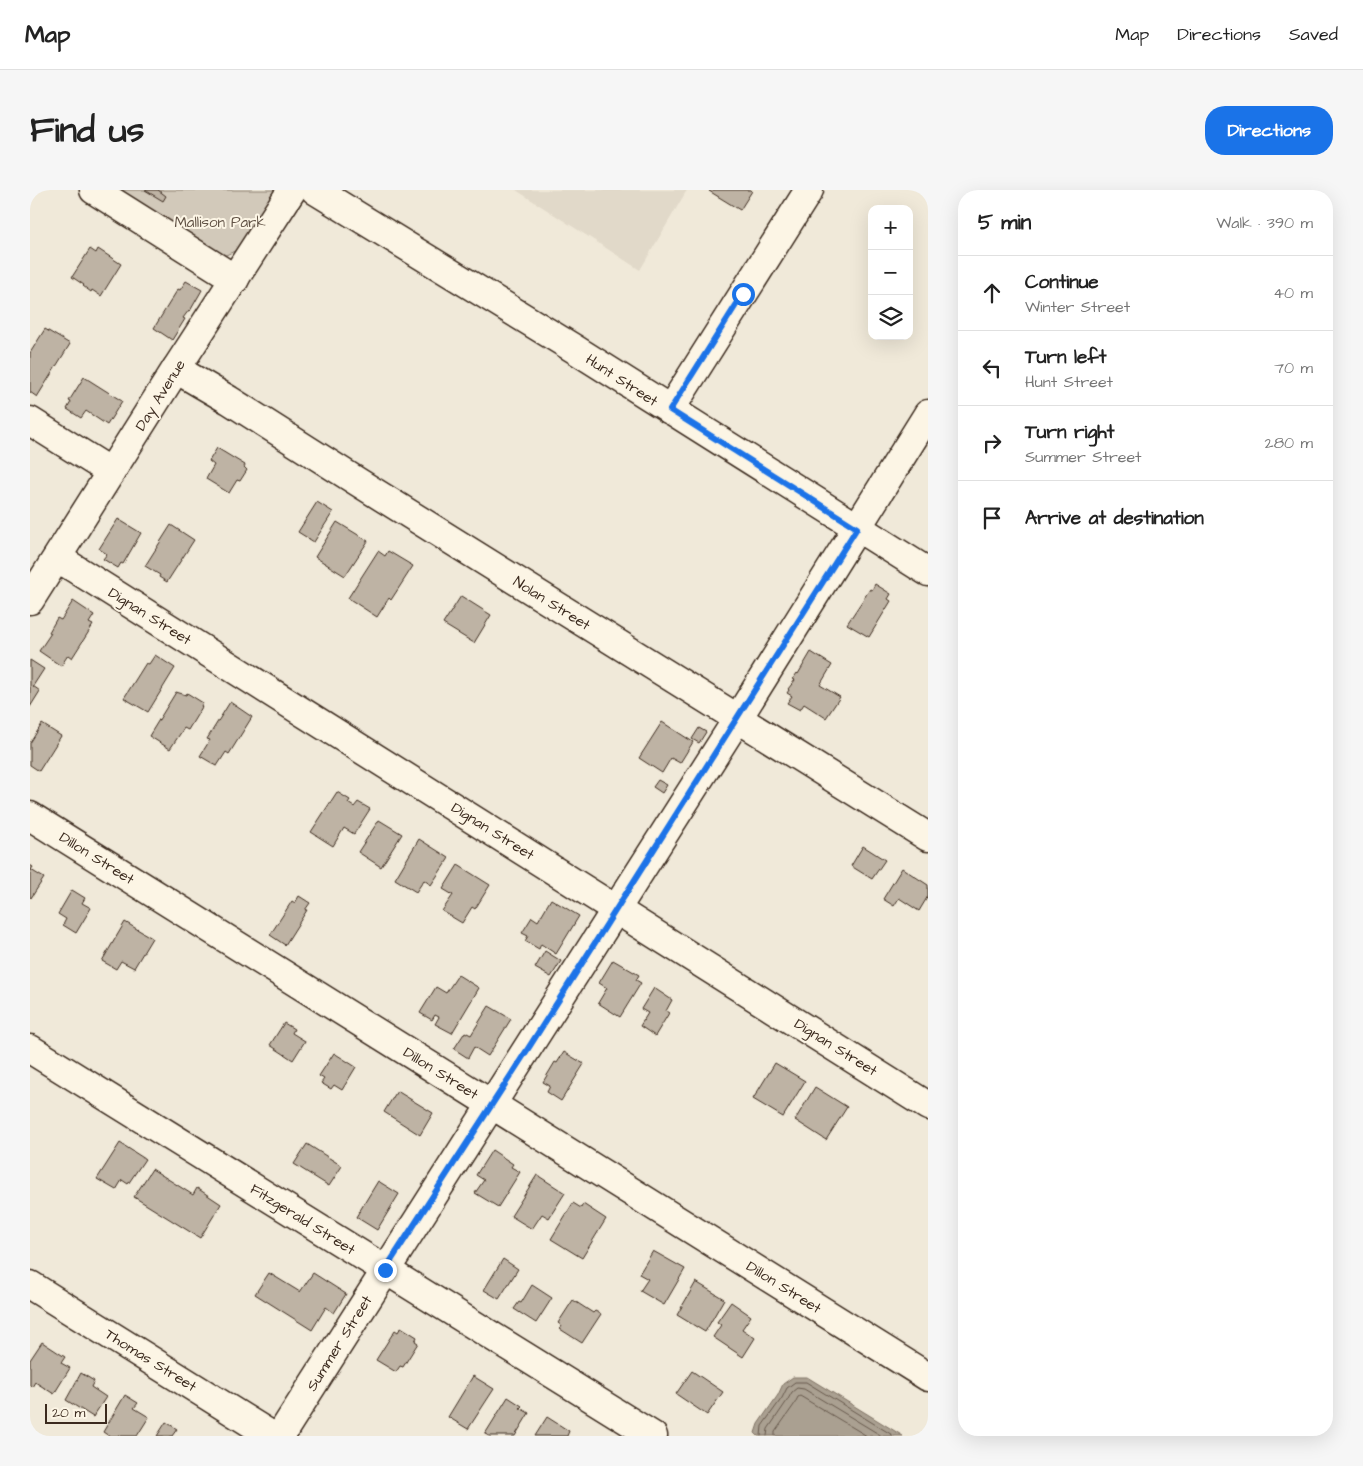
<!DOCTYPE html>
<meta charset="utf-8">
<style>
body{margin:0;font-family:"Architects Daughter",sans-serif;background:#f6f6f6;color:#222}
.controls{position:absolute;right:15px;top:15px;display:grid;overflow:hidden;border-radius:10px;box-shadow:0 5px 20px #0002}
.controls button{width:45px;height:45px;display:grid;place-items:center;padding:0;border:0;border-bottom:1px solid #e0e0e0;background:#fff;color:#222;font:25px sans-serif}
.scale{position:absolute;left:15px;bottom:12px;width:62px;box-sizing:border-box;padding-left:5px;border:2px solid #3b2a1e;border-top:0;font-size:14px;line-height:18px;white-space:nowrap;color:#3b2a1e;-webkit-text-stroke:4px #fcf5e5;paint-order:stroke}
.stop{position:absolute;width:15px;height:15px;margin:-11px;border:4px solid #1a73e8;border-radius:50%;background:#fff}
.stop.end{background:#1a73e8;border-color:#fff;box-shadow:0 1px 5px #0008}
.list{margin:0;padding:0;list-style:none}
h2{display:flex;justify-content:space-between;align-items:center;height:65px;margin:0;padding:0 20px;font-size:21px}
h2 small{font-size:16px;font-weight:400;color:#767676}
.list li{display:grid;grid-template-columns:32px 1fr auto;gap:15px;align-items:center;box-sizing:border-box;height:75px;padding:0 20px;border-top:1px solid #e0e0e0}
.list b{display:block;font-size:19px;white-space:nowrap}
.list p{margin:0;font-size:16px;white-space:nowrap;color:#767676}
.list em{font-size:16px;font-style:normal;color:#767676}
.icon{flex:none;width:28px;height:28px;fill:none;stroke:currentColor;stroke-width:2;stroke-linecap:round;stroke-linejoin:round}
.map{position:relative;flex:none;width:898px;height:1246px;overflow:hidden;border-radius:20px}
header{display:flex;align-items:center;gap:30px;box-sizing:border-box;height:70px;padding:0 25px;background:#fff;border-bottom:1px solid #e0e0e0}
header strong{font-size:24px}
nav{display:flex;gap:28px;margin-inline-start:auto;font-size:18px}
.intro{display:flex;align-items:center;justify-content:space-between;box-sizing:border-box;height:120px;padding:0 30px}
h1{margin:0;font-size:35px}
.button{padding:12px 22px;border-radius:20px;background:#1a73e8;color:#fff;font-size:18px;font-weight:700}
main{display:flex;gap:30px;padding:0 30px}
aside{flex:1;background:#fff;border-radius:20px;box-shadow:0 5px 20px #0002}
.map>svg:first-child{display:block}
.built{fill:#e1d9c9}
.green{fill:#d2c9ba;stroke:#867a6c}
.water{fill:#aaa091;stroke:#7e7163}
.lines{fill:none;stroke-linecap:round;stroke-linejoin:round}
.shore{stroke:#67594c;stroke-width:1}
.building{fill:#beb3a4;stroke:#3b2a1e}
.minor-casing{stroke:#3b2a1e;stroke-width:31}
.minor{stroke:#fcf5e5;stroke-width:28}
.route{stroke:#1a73e8;stroke-width:6}
.labels{text-anchor:middle;stroke-width:4;stroke-linejoin:round;paint-order:stroke}
.park-label{font-size:15px;fill:#615245;stroke:#fcf5e5}
.street-label{font-size:15px;fill:#3b2a1e;stroke:#fcf5e5}
</style>
<header>
<strong>Map</strong>
<nav><a>Map</a><a>Directions</a><a>Saved</a></nav>
</header>
<div class="intro"><h1>Find us</h1><a class="button">Directions</a></div>
<main>
<div class="map">
<svg width="898" height="1246" viewBox="0 0 898 1246">
<rect width="100%" height="100%" fill="#f0e9d9"/>
<filter id="ink" filterUnits="userSpaceOnUse"><feTurbulence type="fractalNoise" baseFrequency=".02" numOctaves="2"/><feDisplacementMap in="SourceGraphic" scale="10" xChannelSelector="R" yChannelSelector="G"/><feConvolveMatrix kernelMatrix="1 2 1 2 8 2 1 2 1" color-interpolation-filters="sRGB"/></filter>
<g filter="url(#ink)">
<polygon class="built" points="486,0 657,0 610,80"/>
<polygon class="green" points="79,0 250,0 209,59 196,65 184,66"/>
<polygon class="water" points="763,1187 777,1187 873,1246 728,1246 725,1243 728,1234 748,1205 753,1194"/>
<g class="lines">
<g class="shore">
<polyline points="731,1246 732,1236 752,1208 757,1198 765,1192 776,1192 864,1246"/>
<polyline points="737,1246 738,1239 757,1211 762,1202 767,1198 774,1199 852,1246"/>
<polyline points="745,1246 745,1242 764,1215 768,1207 770,1206 837,1246"/>
</g>
</g>
<g class="building">
<polygon points="115,0 128,0 136,6 133,11"/>
<polygon points="680,0 721,0 722,1 710,20 679,1"/>
<polygon points="60,59 66,63 68,59 91,74 71,106 62,100 61,102 53,96 54,95 42,87"/>
<polygon points="156,91 172,100 160,121 159,120 153,128 155,129 142,150 124,138 148,99 150,100"/>
<polygon points="15,139 40,154 7,207 0,202 0,163"/>
<polygon points="54,187 92,211 77,235 56,221 51,228 37,219 41,212 39,211"/>
<polygon points="187,258 215,275 214,277 217,280 210,291 207,290 199,303 176,289 184,275 179,271"/>
<polygon points="287,312 303,322 284,352 268,342"/>
<polygon points="88,329 111,343 93,374 91,373 88,378 73,369 77,364 69,359"/>
<polygon points="307,332 338,351 315,386 285,367"/>
<polygon points="141,335 164,350 137,392 129,387 130,385 115,376"/>
<polygon points="348,361 355,366 358,361 383,376 361,410 359,408 347,427 318,408"/>
<polygon points="845,394 861,404 858,409 861,411 839,447 817,434 840,399 842,400"/>
<polygon points="431,406 461,425 444,453 413,434"/>
<polygon points="43,411 64,425 59,433 63,435 42,468 38,465 31,476 9,461 21,443 19,442 27,428 31,430"/>
<polygon points="781,462 802,475 790,495 810,507 796,528 774,514 770,520 757,513 762,506 757,503 759,500 758,499 765,490 763,489 767,483 768,484"/>
<polygon points="125,465 145,478 118,522 94,508 116,473 119,474"/>
<polygon points="0,470 14,479 3,496 10,501 0,517"/>
<polygon points="146,502 156,505 157,503 173,513 171,516 172,517 158,540 154,538 140,559 119,546"/>
<polygon points="200,512 222,527 199,564 196,562 187,576 170,566 180,550 177,549"/>
<polygon points="632,532 663,552 650,573 641,568 632,583 609,568"/>
<polygon points="12,534 31,546 9,581 0,575 0,553"/>
<polygon points="669,538 676,542 669,553 662,549"/>
<polygon points="628,590 637,595 632,603 623,597"/>
<polygon points="307,602 320,610 318,613 324,617 328,612 340,619 324,644 314,638 303,656 281,642"/>
<polygon points="349,630 372,644 351,677 328,662"/>
<polygon points="389,649 419,668 401,695 394,690 386,702 365,689"/>
<polygon points="833,656 855,670 842,689 821,676"/>
<polygon points="0,675 3,677 1,680 14,688 1,708 0,707"/>
<polygon points="428,675 460,695 445,719 442,717 432,733 412,721 423,705 413,699"/>
<polygon points="872,678 898,695 898,706 889,721 869,708 864,716 853,709"/>
<polygon points="42,700 55,708 52,713 61,718 46,743 33,735 36,729 28,724"/>
<polygon points="269,706 280,713 275,720 277,720 255,755 240,745 262,711 265,713"/>
<polygon points="521,709 549,726 526,764 511,754 509,759 495,751 498,746 492,743 502,727 508,731"/>
<polygon points="95,732 122,748 104,778 91,771 86,779 72,771"/>
<polygon points="515,761 531,771 521,787 505,778"/>
<polygon points="583,770 609,785 606,790 611,793 590,827 568,813 577,798 569,793"/>
<polygon points="428,785 449,798 422,843 405,834 409,827 405,825 402,830 390,823 406,797 416,803"/>
<polygon points="624,798 642,810 636,821 639,823 625,846 610,836 618,823 611,819"/>
<polygon points="459,816 481,829 458,866 444,857 438,868 424,859 435,842 441,845"/>
<polygon points="254,833 264,839 262,843 275,851 263,870 240,855"/>
<polygon points="534,862 554,874 531,911 517,902 520,896 513,892 525,872 527,873"/>
<polygon points="304,863 326,877 312,900 304,895 301,899 291,893 294,889 289,886"/>
<polygon points="745,873 775,891 753,927 723,909"/>
<polygon points="785,897 817,917 796,950 765,930"/>
<polygon points="367,901 403,923 390,945 354,922"/>
<polygon points="90,953 115,969 98,994 92,990 86,1000 67,989"/>
<polygon points="277,954 312,976 299,996 264,974"/>
<polygon points="462,960 483,974 481,977 490,982 468,1017 445,1003 454,990 446,985"/>
<polygon points="122,979 163,1005 167,998 191,1014 170,1048 104,1007"/>
<polygon points="507,985 535,1003 519,1028 512,1024 502,1039 481,1026"/>
<polygon points="348,991 369,1004 347,1040 326,1027"/>
<polygon points="543,1013 551,1018 553,1014 576,1029 552,1068 521,1049"/>
<polygon points="623,1061 655,1079 634,1115 610,1101 618,1089 609,1084"/>
<polygon points="473,1069 488,1079 469,1109 454,1100"/>
<polygon points="239,1083 270,1102 283,1083 316,1104 304,1123 296,1117 282,1140 225,1104"/>
<polygon points="666,1092 694,1109 675,1142 647,1125"/>
<polygon points="502,1095 522,1108 506,1133 484,1119 489,1112 491,1113"/>
<polygon points="543,1110 563,1123 565,1121 571,1124 552,1153 530,1139 532,1136 528,1133"/>
<polygon points="701,1112 721,1126 712,1139 725,1148 713,1167 683,1147 691,1135 687,1132"/>
<polygon points="371,1137 387,1147 385,1151 388,1153 373,1177 370,1176 366,1182 346,1170 365,1140 368,1142"/>
<polygon points="12,1152 35,1167 31,1173 40,1178 24,1204 5,1192 2,1197 0,1195 0,1170"/>
<polygon points="662,1181 693,1202 677,1225 646,1204"/>
<polygon points="51,1183 64,1191 61,1197 76,1207 63,1227 36,1210"/>
<polygon points="443,1186 464,1199 438,1239 418,1227"/>
<polygon points="95,1205 108,1213 104,1218 119,1227 107,1246 79,1246 73,1242"/>
<polygon points="478,1207 492,1216 490,1218 499,1223 485,1246 459,1246 455,1244"/>
<polygon points="517,1227 539,1241 537,1246 505,1246"/>
<polygon points="136,1232 147,1239 142,1246 127,1246"/>
</g>
<g class="lines">
<g class="minor-casing">
<g id="minor">
<polyline points="64,0 205,89"/>
<polyline points="285,0 543,158 898,382"/>
<polyline points="146,179 199,210 328,292 898,647"/>
<polyline points="640,220 779,0"/>
<polyline points="0,231 81,282"/>
<polyline points="28,368 898,916"/>
<polyline points="0,410 146,179 262,0"/>
<polyline points="0,626 898,1187"/>
<polyline points="0,859 623,1246"/>
<polyline points="0,1095 242,1246"/>
<polyline points="250,1246 708,528 898,224"/>
</g>
</g>
<use href="#minor" class="minor"/>
</g>
</g>
<g class="lines" filter="url(#ink)">
<polyline class="route" points="355,1080 501,854 827,338 640,220 713,104"/>
</g>
<g class="labels">
<g class="park-label">
<text x="190" y="37">Mallison Park</text>
</g>
<g class="street-label">
<text transform="translate(592 190) rotate(33)" y="5">Hunt Street</text>
<text transform="translate(130 205) rotate(-58)" y="5">Day Avenue</text>
<text transform="translate(522 413) rotate(32)" y="5">Nolan Street</text>
<text transform="translate(120 426) rotate(32)" y="5">Dignan Street</text>
<text transform="translate(463 641) rotate(32)" y="5">Dignan Street</text>
<text transform="translate(67 668) rotate(32)" y="5">Dillon Street</text>
<text transform="translate(806 857) rotate(32)" y="5">Dignan Street</text>
<text transform="translate(411 883) rotate(32)" y="5">Dillon Street</text>
<text transform="translate(273 1029) rotate(32)" y="5">Fitzgerald Street</text>
<text transform="translate(754 1097) rotate(32)" y="5">Dillon Street</text>
<text transform="translate(309 1153) rotate(-58)" y="5">Summer Street</text>
<text transform="translate(121 1170) rotate(32)" y="5">Thomas Street</text>
</g>
</g>
</svg>
<div class="controls">
<button>+</button>
<button>−</button>
<button><svg class="icon" aria-label="layers" viewBox="0 0 24 24"><path d="M12 4l9 5-9 5-9-5zM3 14l9 5 9-5"/></svg></button>
</div>
<div class="scale">20 m</div>
<div class="stop" style="left:713px;top:104px"></div>
<div class="stop end" style="left:355px;top:1080px"></div>
</div>
<aside>
<h2>5 min<small>Walk · 390 m</small></h2>
<ul class="list">
<li><svg class="icon" aria-label="ahead" viewBox="0 0 24 24"><path d="M12 20V5M6 11l6-6 6 6"/></svg><div><b>Continue</b><p>Winter Street</p></div><em>40 m</em></li>
<li><svg class="icon" aria-label="left" viewBox="0 0 24 24"><path d="M17 20v-9H6M10 6l-5 5 5 5"/></svg><div><b>Turn left</b><p>Hunt Street</p></div><em>70 m</em></li>
<li><svg class="icon" aria-label="right" viewBox="0 0 24 24"><path d="M7 20v-9h11M14 6l5 5-5 5"/></svg><div><b>Turn right</b><p>Summer Street</p></div><em>280 m</em></li>
<li><svg class="icon" aria-label="arrive" viewBox="0 0 24 24"><path d="M6 21V4h12l-3 4 3 4H6"/></svg><div><b>Arrive at destination</b></div></li>
</ul>
</aside>
</main>
